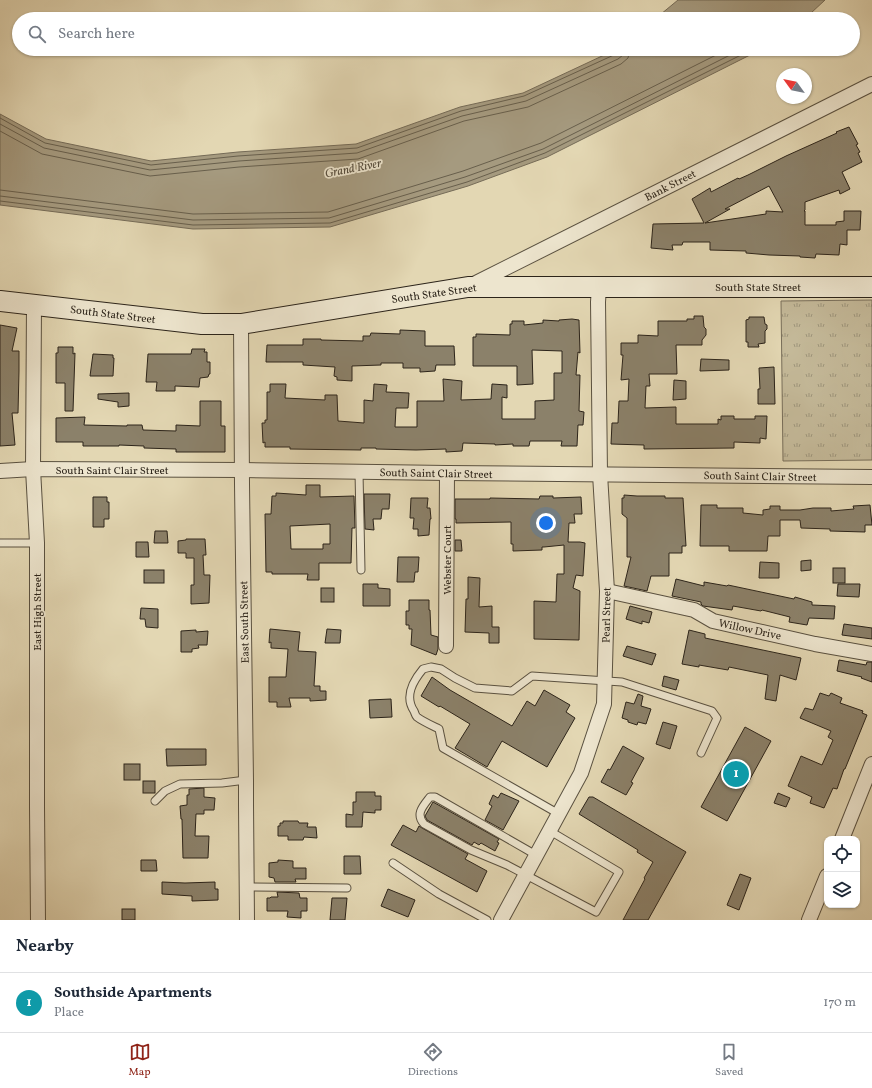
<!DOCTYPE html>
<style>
body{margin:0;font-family:Vollkorn,serif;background:#f6f6f7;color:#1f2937}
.controls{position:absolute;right:12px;bottom:12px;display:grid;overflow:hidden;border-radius:8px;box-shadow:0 1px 3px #0004}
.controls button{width:36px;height:36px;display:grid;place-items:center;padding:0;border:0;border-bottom:1px solid #e0e1e3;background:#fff;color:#1f2937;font:20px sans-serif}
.compass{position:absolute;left:776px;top:68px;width:36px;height:36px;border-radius:50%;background:#fff;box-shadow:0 1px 3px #0004;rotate:303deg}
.you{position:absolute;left:546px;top:523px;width:14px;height:14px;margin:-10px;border:3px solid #fff;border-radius:50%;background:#1a73e8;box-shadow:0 0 0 6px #1a73e833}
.badge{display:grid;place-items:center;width:26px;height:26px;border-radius:50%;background:#8f2418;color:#fff;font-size:13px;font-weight:700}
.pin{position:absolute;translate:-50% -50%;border:2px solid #fff;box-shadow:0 1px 4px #0006}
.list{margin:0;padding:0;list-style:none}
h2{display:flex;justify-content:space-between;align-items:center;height:52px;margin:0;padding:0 16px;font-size:17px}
h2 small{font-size:13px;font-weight:400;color:#747a83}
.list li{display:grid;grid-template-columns:26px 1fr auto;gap:12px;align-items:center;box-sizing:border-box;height:60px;padding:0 16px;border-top:1px solid #e0e1e3}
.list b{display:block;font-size:15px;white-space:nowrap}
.list p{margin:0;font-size:13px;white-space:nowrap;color:#747a83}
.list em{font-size:13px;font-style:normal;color:#747a83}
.icon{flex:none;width:22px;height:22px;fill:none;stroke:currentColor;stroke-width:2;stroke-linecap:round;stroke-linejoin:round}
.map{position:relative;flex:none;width:872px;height:920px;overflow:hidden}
.search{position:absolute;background:#fff;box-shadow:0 1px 3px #0004;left:12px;right:12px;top:12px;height:44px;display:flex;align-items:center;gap:10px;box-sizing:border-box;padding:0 14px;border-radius:22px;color:#747a83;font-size:15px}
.sheet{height:112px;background:#fff}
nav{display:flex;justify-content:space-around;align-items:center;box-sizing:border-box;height:56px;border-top:1px solid #e0e1e3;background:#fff;font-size:11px;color:#747a83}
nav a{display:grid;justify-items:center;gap:2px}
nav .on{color:#8f2418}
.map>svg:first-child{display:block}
.park{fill:url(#park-tufts);stroke:#786e5a}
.water{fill:#a59a7f;stroke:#756b57}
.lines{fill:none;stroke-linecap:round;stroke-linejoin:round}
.shore{stroke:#685f4c;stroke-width:1}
.building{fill:#8b816a;stroke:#2c241a;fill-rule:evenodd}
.lane-casing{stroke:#5a5140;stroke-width:9}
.street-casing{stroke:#5a5140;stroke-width:16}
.secondary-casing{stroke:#2c241a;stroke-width:22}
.lane{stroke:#ede5ce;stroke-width:7}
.street{stroke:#ede5ce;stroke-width:14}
.secondary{stroke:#ede5ce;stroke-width:20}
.labels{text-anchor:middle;stroke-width:3.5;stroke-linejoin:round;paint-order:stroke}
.street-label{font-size:11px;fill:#2c241a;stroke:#ede5ce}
.water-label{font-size:12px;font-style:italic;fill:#564d3d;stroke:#ede5ce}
</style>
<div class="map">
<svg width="872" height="920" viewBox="0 0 872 920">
<defs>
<pattern id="park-tufts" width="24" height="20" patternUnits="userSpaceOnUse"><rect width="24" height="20" fill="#c4b999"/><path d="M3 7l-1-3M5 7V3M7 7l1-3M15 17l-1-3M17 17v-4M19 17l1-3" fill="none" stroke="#9f967c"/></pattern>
</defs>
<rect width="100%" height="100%" fill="#e3d7b3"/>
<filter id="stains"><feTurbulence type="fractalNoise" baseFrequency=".005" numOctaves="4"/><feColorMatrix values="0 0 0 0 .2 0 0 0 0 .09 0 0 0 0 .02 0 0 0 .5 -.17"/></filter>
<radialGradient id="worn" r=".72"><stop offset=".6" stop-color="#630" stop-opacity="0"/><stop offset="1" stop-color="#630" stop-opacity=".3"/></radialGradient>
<polygon class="park" points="872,300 872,460 783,461 781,301"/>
<g class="water">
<polygon points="678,0 825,0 811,13 803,19 655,19"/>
<polygon points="617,49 760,49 754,53 547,157 468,186 330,227 193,229 0,205 0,114 46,139 151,161 238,152 356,144 460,107 523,93"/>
</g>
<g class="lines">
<g class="shore">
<polyline points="0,118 45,143 151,165 238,156 357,148 461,111 524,96 616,54 618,52 619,49"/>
<polyline points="0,124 44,148 150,170 239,161 357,153 462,116 526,101 618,59 623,55 624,49"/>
<polyline points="0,131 42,154 150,176 239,167 358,159 464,121 528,107 621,64 628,58 630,49"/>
<polyline points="0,190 193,214 328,212 463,171 541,143 728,49"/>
<polyline points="0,196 193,220 329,218 465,177 543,149 742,49"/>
<polyline points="0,201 193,225 330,223 467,182 545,153 753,49"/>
</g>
</g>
<g class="building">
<path d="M 849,127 L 858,144 L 856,145 L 860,152 L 858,153 L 862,162 L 842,172 L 850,189 L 840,194 L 839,190 L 805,202 L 805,210 L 804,211 L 805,211 L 805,225 L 836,225 L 836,222 L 844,221 L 844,211 L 861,211 L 860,230 L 847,230 L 847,245 L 840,244 L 839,255 L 816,254 L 815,258 L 800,257 L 800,256 L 769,255 L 746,253 L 746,251 L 710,250 L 710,242 L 683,242 L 682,245 L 672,245 L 673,250 L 651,248 L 653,224 L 704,223 L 692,199 L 710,188 L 711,192 L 738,178 L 739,179 L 748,175 L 786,156 L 837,133 L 836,132 ZM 769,186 L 783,212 L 766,211 L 766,214 L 705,223 L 730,209 L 725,209 Z"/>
<polygon points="694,316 703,316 704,327 706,329 706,335 702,340 702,345 676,345 677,374 649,374 650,386 646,386 645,408 676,407 676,424 718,424 718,419 721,420 721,416 734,416 734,419 755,419 755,416 767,416 766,439 760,438 760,443 734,442 734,448 644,449 644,445 611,444 612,423 618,423 619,401 628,401 629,379 621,380 623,355 621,355 621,343 638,343 638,335 658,336 658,321 687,321 687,319 694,319"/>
<polygon points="749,317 764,317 765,324 767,325 767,329 765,331 765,343 758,344 759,347 748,347 748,342 746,342 746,320 749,319"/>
<polygon points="572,319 579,320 580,353 578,352 576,375 580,375 579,411 584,412 583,425 578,425 577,446 561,446 562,441 530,441 529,446 513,446 513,444 495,445 495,444 463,443 462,451 446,452 446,449 416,450 376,449 376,448 361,448 361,450 290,449 290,447 265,447 265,442 263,443 262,423 265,423 265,420 267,420 267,392 270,392 270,384 286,384 285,398 325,400 325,395 337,395 338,421 364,423 364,400 373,401 374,384 387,385 386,392 409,393 408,408 396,408 395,427 417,427 417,401 444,401 443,379 462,381 461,400 491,399 492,384 507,385 507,398 502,397 502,419 535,419 535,401 554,400 554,373 562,373 562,351 532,350 533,384 517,385 517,366 473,366 473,337 476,337 476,334 510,335 510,324 512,324 512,321 524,321 524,325 543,323 543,320 559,321 559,320"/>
<polygon points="0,325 17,328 12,351 19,351 19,371 18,413 12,413 15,445 0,446"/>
<polygon points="400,330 425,331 425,346 454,346 455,365 436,365 435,371 420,372 420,368 403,368 403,363 381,363 381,365 352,366 352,381 337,380 337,377 334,376 335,367 303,365 303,362 266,362 267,345 303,345 303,339 321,339 321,340 363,341 363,336 370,336 371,333 400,334"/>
<polygon points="58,347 73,347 73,354 75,353 73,411 65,411 65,383 56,383 56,353 58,353"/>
<polygon points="192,349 205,349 204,352 207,352 207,362 210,362 210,374 209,374 208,377 200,378 199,387 175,386 175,391 156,391 157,382 146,382 148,354 191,354"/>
<polygon points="93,354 113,355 113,358 114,358 113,376 90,376"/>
<polygon points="701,359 729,360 729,370 700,371"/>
<polygon points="774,367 775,404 758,404 758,389 760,389 759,368"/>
<polygon points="674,380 686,381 686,399 673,400"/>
<polygon points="129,393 129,406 118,407 118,402 98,399 98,394"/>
<polygon points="200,401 221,401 221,426 225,426 225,452 176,452 176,449 144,448 144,446 119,445 119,446 83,446 83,442 56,442 56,418 85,417 84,425 127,426 127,425 142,425 143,430 176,431 176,425 200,426"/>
<path d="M 306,485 L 320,485 L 320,497 L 354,496 L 355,528 L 352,528 L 351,563 L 319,563 L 319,580 L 307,580 L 308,574 L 272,574 L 272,572 L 266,572 L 265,514 L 271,514 L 272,496 L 276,496 L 276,493 L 306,495 ZM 330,524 L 330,544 L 323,544 L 323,549 L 291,549 L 290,526 Z"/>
<polygon points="364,494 390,494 389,509 382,509 381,519 373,519 374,530 365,529"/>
<polygon points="624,495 637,496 665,496 665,498 683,498 686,546 682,546 682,553 669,553 669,576 651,576 647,591 624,586 631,557 627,557 627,518 622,514 622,498 624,498"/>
<polygon points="540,496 553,496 553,498 581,497 582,514 574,514 575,523 569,523 568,542 580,542 585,543 583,576 576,575 573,588 580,591 579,640 534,639 534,601 556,602 557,574 564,574 564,545 544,547 542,547 542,550 513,551 513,544 511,544 511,522 456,523 456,519 455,519 455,499 490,499 490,498 539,499"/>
<polygon points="93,497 107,497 107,502 109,502 109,519 104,519 104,527 93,527"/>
<polygon points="411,498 428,498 427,508 430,508 431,519 430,519 429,535 418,536 418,529 413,529 414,518 410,518"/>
<polygon points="701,505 717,505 717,508 743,508 743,513 763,515 763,510 770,509 770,506 780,506 780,510 800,510 813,508 831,508 831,511 854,509 853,506 870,505 872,525 865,525 865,532 830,531 830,529 801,528 800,520 780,520 780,536 768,536 767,551 729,551 729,546 700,546"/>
<polygon points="155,531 167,531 168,543 154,543"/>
<polygon points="186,539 205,539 206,555 203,555 204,575 210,575 209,603 191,604 191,585 194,585 194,558 186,558 186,553 178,553 178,541 186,540"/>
<polygon points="455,540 461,540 462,551 455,551"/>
<polygon points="136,542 148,542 149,557 136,557"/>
<polygon points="398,557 419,557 418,572 415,572 414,582 397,582"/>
<polygon points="811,560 811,570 801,571 801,561"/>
<polygon points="760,562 779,563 779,578 759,578"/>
<rect x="833" y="568" width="12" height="15"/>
<rect x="144" y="570" width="20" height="13"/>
<polygon points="468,577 480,578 479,607 492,606 492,627 499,627 499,643 489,643 489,633 465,632 466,599 468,599"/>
<polygon points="676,579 704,586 704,582 727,586 728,585 794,599 795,597 812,602 812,605 835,606 834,619 809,618 807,625 789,622 790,617 762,610 761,611 733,606 732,610 703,606 701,604 701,602 672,596"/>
<polygon points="363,584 378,584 378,588 390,589 390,606 363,606"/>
<polygon points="838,584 860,584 859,597 837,596"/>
<rect x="321" y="588" width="13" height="14"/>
<polygon points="409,600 429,600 429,610 430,610 431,635 438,637 438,649 436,655 411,645 412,629 409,629 409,625 406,625 406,611 409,611"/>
<polygon points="630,606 652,612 649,623 642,621 642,624 626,619"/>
<polygon points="141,608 158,609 158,628 146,627 145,619 140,619"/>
<polygon points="844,624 872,628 872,639 842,635"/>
<polygon points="270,629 300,632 298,651 316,652 314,686 320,686 320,691 326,691 326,700 310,701 310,698 289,698 291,707 277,707 277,702 269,702 269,677 286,677 288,649 271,648 271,642 269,643"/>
<polygon points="327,629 341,630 340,643 325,643"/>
<polygon points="196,630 196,632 208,631 207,645 198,645 199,648 192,649 192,652 181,652 181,631"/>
<polygon points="689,630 705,634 705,638 801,658 796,680 780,675 776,701 765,699 768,675 729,667 728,670 699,665 699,667 682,664"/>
<polygon points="627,646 656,654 652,665 623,656"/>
<polygon points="839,660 866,665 867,662 872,662 872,682 861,678 862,677 837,671"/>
<polygon points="664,676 679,680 676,690 662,686"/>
<polygon points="432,677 450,690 512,726 527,701 535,706 544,690 570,705 566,712 575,718 547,767 502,741 487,767 455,748 470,724 440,706 439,707 421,696"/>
<polygon points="820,693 829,696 831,693 842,698 840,703 863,711 862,713 867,715 845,769 844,769 837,789 833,788 824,808 810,803 812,797 788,786 801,756 822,765 833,740 828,737 831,731 800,718 805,708 813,710"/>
<polygon points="638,694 643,696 641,706 651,709 646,724 638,722 637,725 628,722 628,720 622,718 626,702 634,704"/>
<polygon points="391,699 392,717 370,718 369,700"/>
<polygon points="663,722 677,726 670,749 656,744"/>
<polygon points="745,727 771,741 727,821 701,807"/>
<polygon points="623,746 644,758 631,782 633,783 626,795 601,782 608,769 610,770"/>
<polygon points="166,749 206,749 206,765 167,766"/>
<rect x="124" y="764" width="16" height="16"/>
<rect x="143" y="781" width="12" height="12"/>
<polygon points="204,788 204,797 215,798 214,810 204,810 204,814 196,814 195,836 209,836 208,858 183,858 182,819 181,819 180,806 187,805 187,795 189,795 189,789"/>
<polygon points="356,792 375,792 375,796 381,796 381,810 375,810 375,813 363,812 362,827 346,827 346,814 353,815 353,802 356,802"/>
<polygon points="501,793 519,801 503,830 485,820 492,806 489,804 493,795 498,798"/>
<polygon points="778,793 790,798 786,807 774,803"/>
<polygon points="589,797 593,797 686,852 648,920 623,920 645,879 644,878 653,862 637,852 638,850 579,814"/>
<polygon points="433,802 499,839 497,842 499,843 495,851 481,843 479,845 474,842 472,845 427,820 425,816"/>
<polygon points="283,821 298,821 299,823 308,823 307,827 316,827 317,838 304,837 303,840 288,840 288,836 278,836 278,826 280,826 280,823 283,823"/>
<polygon points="403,825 416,832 419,826 422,828 468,854 465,859 487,871 477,892 391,845"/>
<polygon points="344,856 360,856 361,874 344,874"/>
<polygon points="141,860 156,860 157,871 141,871"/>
<polygon points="278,860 293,861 293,868 306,868 306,879 295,879 296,882 275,882 274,878 269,877 269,863 278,862"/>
<polygon points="740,874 751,878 739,910 727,905"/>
<polygon points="162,882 185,883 215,882 215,889 218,889 218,900 192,901 192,896 162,894"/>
<polygon points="388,889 415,900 408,917 381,906"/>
<polygon points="277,892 299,893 300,898 307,898 307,911 301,911 301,918 287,917 288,911 267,911 267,898 270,898 271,897 278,897"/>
<polygon points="332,898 347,898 345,920 330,920"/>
<rect x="122" y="909" width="13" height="11"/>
</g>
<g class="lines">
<g class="lane-casing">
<g id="lane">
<polyline points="359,472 361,570"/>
<polyline points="0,543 37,543"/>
<polyline points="155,801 165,791 180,784 222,783 246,780"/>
<path d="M 559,814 L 443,748 L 439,729 C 433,726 422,721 417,717 C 415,715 415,713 414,711 C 404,696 413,681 423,669 L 431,667 L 441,669 L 455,678 L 475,688 L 512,691 L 532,676 L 622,682 L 712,711 L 717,718 L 701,753"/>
<path d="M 536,855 L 435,797 L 430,797 C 423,806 415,814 424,824 L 471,850 L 507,865 L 596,912 L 619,872 L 550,831"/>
<polyline points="393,863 439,894 487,920"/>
<polyline points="247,887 347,888"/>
</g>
</g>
<g class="street-casing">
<g id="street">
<polyline points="470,286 872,84"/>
<polyline points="34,304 33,469 37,543 37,807 38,920"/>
<polyline points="241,324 242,484 246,780 246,805 247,920"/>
<polyline points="0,471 33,469 242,470 447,473 872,477"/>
<polyline points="607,591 694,610 713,621 815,644 872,654"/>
<polyline points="446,646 447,473"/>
<polyline points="842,839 872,764"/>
<polyline points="501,920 581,773 604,704 607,591 600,474 598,302 599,287"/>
<polyline points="809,920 827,876"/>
</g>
</g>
<g class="secondary-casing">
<polyline id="secondary" points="0,301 202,324 241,324 468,287 872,287"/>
</g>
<use href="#lane" class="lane"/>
<use href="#street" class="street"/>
<use href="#secondary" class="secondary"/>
</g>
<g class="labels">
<g class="street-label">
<text transform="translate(670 185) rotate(-27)" y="4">Bank Street</text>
<text x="758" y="291">South State Street</text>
<text transform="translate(434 293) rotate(-8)" y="4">South State Street</text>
<text transform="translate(113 314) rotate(7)" y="4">South State Street</text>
<text x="112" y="474">South Saint Clair Street</text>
<text transform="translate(436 473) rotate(1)" y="4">South Saint Clair Street</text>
<text transform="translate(760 476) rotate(1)" y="4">South Saint Clair Street</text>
<text transform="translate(447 560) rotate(-90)" y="4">Webster Court</text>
<text transform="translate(37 612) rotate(-90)" y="4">East High Street</text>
<text transform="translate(606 615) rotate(-89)" y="4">Pearl Street</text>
<text transform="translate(244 622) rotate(-91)" y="4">East South Street</text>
<text transform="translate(750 629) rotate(12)" y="4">Willow Drive</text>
</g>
<g class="water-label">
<text transform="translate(353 168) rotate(-11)" y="4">Grand River</text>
</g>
</g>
<rect width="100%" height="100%" filter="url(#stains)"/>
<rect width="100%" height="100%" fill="url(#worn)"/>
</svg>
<div class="controls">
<button><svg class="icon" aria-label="locate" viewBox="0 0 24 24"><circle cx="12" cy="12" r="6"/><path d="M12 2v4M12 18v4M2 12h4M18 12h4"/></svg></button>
<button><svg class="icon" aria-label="layers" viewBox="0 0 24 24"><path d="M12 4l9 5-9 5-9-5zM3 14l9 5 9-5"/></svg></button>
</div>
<svg class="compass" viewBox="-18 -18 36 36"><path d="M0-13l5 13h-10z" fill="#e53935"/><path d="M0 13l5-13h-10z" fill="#747a83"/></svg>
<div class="you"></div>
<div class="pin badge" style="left:736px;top:774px;background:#0f9aa8">1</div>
<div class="search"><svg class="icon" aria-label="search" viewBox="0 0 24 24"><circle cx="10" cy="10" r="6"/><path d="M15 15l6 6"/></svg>Search here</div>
</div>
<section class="sheet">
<h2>Nearby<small></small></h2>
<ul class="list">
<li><span class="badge" style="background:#0f9aa8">1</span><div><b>Southside Apartments</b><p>Place</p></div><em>170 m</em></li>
</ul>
</section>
<nav>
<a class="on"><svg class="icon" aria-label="map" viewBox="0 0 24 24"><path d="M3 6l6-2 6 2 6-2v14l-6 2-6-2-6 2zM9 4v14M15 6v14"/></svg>Map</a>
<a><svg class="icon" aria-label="directions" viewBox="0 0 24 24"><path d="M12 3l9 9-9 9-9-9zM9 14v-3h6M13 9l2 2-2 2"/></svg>Directions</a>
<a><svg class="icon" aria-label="saved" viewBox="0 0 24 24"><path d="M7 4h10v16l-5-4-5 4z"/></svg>Saved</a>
</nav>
